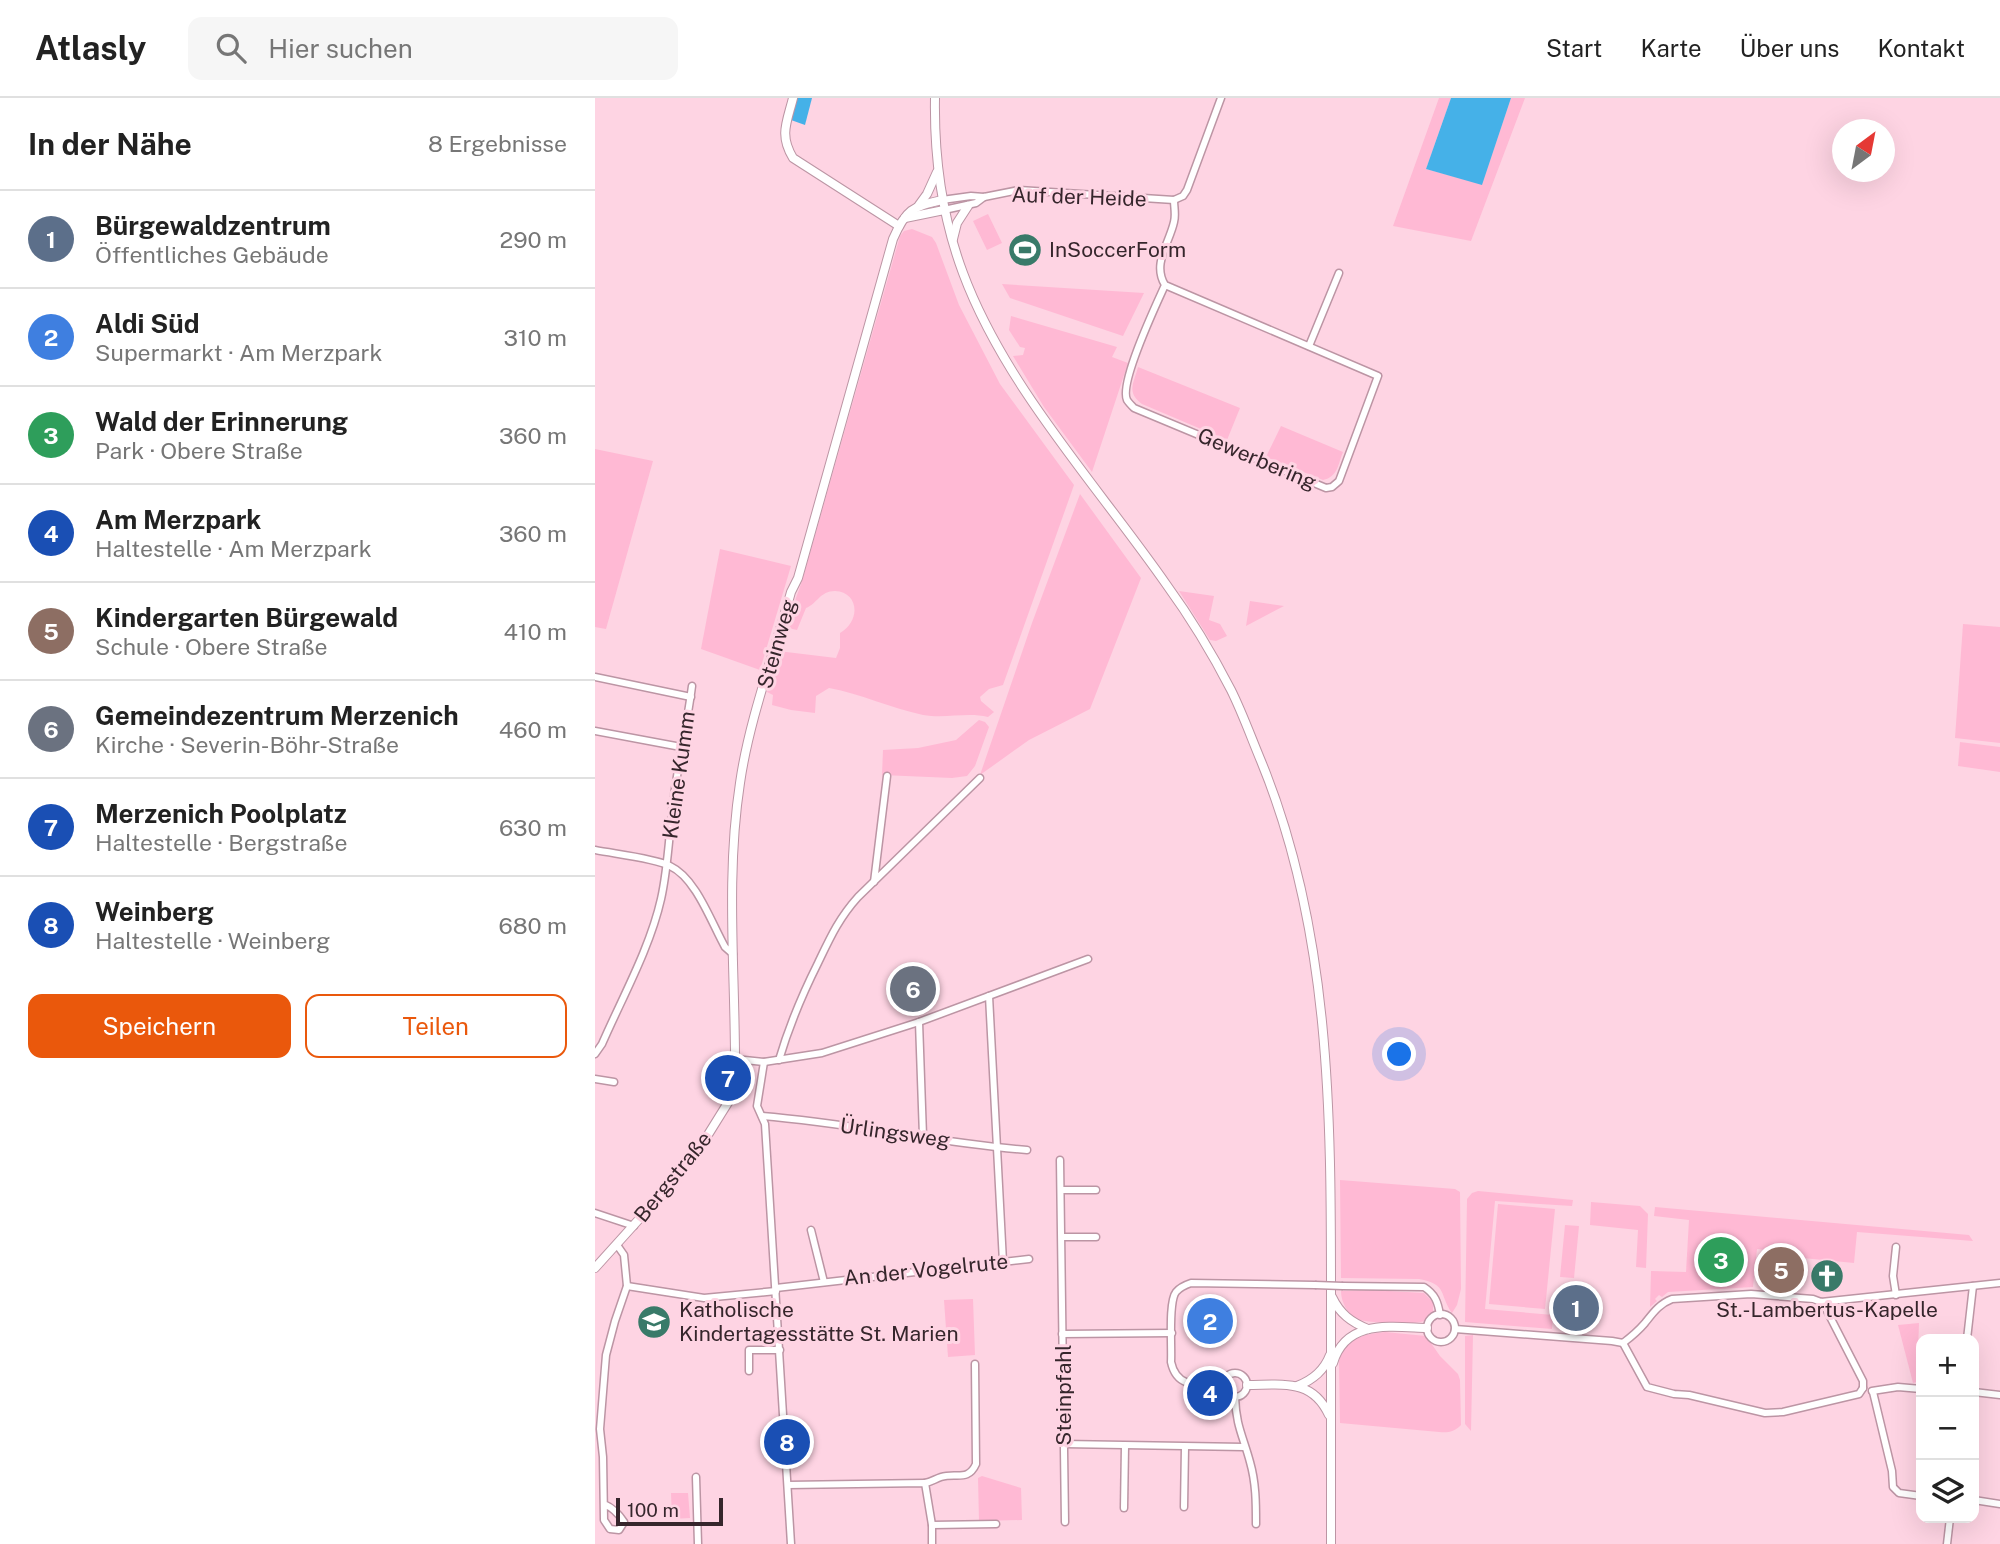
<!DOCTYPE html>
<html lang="de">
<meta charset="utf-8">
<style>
body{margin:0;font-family:"Public Sans",sans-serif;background:#f6f6f6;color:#222}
.controls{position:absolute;right:21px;bottom:21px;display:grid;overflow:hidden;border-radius:14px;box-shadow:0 7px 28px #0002}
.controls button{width:63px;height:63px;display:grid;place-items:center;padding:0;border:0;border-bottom:2px solid #e0e0e0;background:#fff;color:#222;font:35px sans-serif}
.compass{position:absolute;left:1237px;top:21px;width:63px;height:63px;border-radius:50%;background:#fff;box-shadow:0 7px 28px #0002;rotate:32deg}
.scale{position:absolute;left:21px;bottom:18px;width:107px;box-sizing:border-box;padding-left:7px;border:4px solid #36262c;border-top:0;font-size:19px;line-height:24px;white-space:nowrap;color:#36262c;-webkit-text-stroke:5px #fed4e3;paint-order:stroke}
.you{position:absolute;left:805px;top:957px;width:24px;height:24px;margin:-18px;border:5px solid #fff;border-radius:50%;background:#1a73e8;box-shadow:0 0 0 10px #1a73e833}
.badge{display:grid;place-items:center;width:46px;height:46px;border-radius:50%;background:#ea580c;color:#fff;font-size:23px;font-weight:700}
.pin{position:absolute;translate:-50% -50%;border:4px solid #fff;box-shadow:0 2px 7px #0006}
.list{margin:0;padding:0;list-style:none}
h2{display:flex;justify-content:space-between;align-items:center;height:91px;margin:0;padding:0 28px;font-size:30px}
h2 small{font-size:23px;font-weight:400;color:#767676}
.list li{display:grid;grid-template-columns:46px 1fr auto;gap:21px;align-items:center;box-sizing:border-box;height:98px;padding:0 28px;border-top:2px solid #e0e0e0}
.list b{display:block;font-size:26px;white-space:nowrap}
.list p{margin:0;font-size:23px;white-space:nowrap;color:#767676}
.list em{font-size:23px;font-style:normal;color:#767676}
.actions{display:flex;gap:14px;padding:21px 28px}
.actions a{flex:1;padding:16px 0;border:2px solid #ea580c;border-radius:14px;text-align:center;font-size:24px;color:#ea580c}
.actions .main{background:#ea580c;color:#fff}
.icon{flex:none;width:38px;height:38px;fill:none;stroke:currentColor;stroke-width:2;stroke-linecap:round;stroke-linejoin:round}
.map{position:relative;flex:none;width:1405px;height:1446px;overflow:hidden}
header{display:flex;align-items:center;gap:42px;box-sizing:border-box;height:98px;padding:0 35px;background:#fff;border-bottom:2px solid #e0e0e0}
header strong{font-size:33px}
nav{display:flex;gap:38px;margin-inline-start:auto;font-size:24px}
.search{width:490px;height:63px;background:#f6f6f6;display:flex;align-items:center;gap:18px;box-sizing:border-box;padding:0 24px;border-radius:14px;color:#767676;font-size:26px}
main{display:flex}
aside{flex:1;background:#fff}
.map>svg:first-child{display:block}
.green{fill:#ffb9d4}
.water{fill:#45b1e8}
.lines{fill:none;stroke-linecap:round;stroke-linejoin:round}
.street-casing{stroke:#bc95a4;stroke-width:9}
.secondary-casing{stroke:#bc95a4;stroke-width:10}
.street{stroke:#fff;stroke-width:6}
.secondary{stroke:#fff;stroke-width:8}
.street-bridge-casing{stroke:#bc95a4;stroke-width:9;stroke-linecap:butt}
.street-bridge{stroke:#fff;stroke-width:6}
.labels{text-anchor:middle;stroke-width:6;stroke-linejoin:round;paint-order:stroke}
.street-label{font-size:21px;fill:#36262c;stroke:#fed4e3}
.poi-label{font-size:21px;fill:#36262c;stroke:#fed4e3;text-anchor:start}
</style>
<header>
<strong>Atlasly</strong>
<div class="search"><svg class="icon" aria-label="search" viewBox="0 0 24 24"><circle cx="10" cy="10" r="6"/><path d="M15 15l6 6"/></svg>Hier suchen</div>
<nav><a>Start</a><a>Karte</a><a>Über uns</a><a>Kontakt</a></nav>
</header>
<main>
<aside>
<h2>In der Nähe<small>8 Ergebnisse</small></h2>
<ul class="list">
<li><span class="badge" style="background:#5c6f8a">1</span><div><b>Bürgewaldzentrum</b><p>Öffentliches Gebäude</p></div><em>290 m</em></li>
<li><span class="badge" style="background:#3f7fe0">2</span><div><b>Aldi Süd</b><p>Supermarkt · Am Merzpark</p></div><em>310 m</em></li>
<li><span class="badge" style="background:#2e9e5b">3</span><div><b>Wald der Erinnerung</b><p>Park · Obere Straße</p></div><em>360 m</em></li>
<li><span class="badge" style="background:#1a4fb4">4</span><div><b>Am Merzpark</b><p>Haltestelle · Am Merzpark</p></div><em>360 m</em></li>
<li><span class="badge" style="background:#8d6e63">5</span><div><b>Kindergarten Bürgewald</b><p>Schule · Obere Straße</p></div><em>410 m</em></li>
<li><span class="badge" style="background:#6b7280">6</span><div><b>Gemeindezentrum Merzenich</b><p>Kirche · Severin-Böhr-Straße</p></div><em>460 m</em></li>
<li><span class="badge" style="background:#1a4fb4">7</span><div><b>Merzenich Poolplatz</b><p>Haltestelle · Bergstraße</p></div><em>630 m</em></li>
<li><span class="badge" style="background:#1a4fb4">8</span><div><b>Weinberg</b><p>Haltestelle · Weinberg</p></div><em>680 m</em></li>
</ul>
<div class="actions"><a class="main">Speichern</a><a>Teilen</a></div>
</aside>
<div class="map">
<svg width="1405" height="1446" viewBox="0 0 1405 1446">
<rect width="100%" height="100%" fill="#fed4e3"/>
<g class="green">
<polygon points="844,0 856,0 831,71 887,86 916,0 930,0 876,143 798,128"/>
<polygon points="393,116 407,145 392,152 378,123"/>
<path d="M 317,131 L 337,139 L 341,145 L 364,207 L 405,286 L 479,387 L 408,587 L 394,591 L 385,599 L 386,603 L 399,614 L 393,619 C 372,614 350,621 328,617 C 296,610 266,596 234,590 L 221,598 L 220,615 L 196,612 L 177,607 L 178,597 L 172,594 L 183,553 L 241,560 L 245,550 L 245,535 C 266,523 264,494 240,493 C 225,493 222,506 211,510 L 202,532 L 193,530 L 191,528 L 207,483 L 305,138 L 309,133 Z"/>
<polygon points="407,186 549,195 528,238 415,200"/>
<polygon points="416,218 522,249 517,259 533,265 497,374 449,309 418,258 428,257 430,250 425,249 414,232"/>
<path d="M 543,269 L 645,310 L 632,342 L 547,306 C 531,294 539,285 543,269 Z"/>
<path d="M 686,328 L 748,354 C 743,366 743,379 728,382 L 671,359 Z"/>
<polygon points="0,351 58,363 11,531 0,529"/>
<polygon points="485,396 546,480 495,611 434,642 385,677 437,525"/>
<polygon points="125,451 196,468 165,572 106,551"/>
<polygon points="584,493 619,498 614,522 625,526 632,538 621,543 615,542"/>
<polygon points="655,503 689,508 651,528"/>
<polygon points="1368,526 1405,529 1405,645 1360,640"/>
<polygon points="384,622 390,624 394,629 380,668 372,678 357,680 287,677 288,652 323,650 361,642"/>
<polygon points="1365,644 1405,649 1405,674 1363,668"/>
<path d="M 745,1082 L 860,1091 L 865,1094 L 866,1191 L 862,1207 L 857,1215 C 844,1197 853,1186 824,1181 L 746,1180 Z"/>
<polygon points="883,1093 978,1102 977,1108 900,1103 890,1211 958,1217 957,1231 870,1224 872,1101 877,1095"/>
<polygon points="996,1104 1045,1108 1053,1116 1051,1170 1041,1169 1043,1132 995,1127"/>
<polygon points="903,1106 960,1111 950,1211 894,1206"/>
<polygon points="1060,1109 1374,1137 1378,1143 1262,1134 1259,1165 1208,1160 1205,1155 1162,1151 1158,1189 1073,1194 1067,1199 1064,1197 1060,1201 1062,1203 1055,1209 1056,1173 1091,1174 1094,1122 1059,1118"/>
<polygon points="970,1127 984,1128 979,1180 965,1179"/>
<path d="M 776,1192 L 829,1195 L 838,1204 L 838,1216 C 835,1219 833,1222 829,1223 C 821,1227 770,1225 762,1221 C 752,1215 746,1204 746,1193 Z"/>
<polygon points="378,1201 380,1257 353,1259 349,1202"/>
<polygon points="1324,1225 1322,1284 1318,1285 1303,1227"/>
<path d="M 790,1234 L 831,1238 L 845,1258 L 863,1276 L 865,1282 L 866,1327 C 859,1334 853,1335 844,1334 L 745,1325 L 744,1263 C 749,1240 770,1236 790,1234 Z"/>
<polygon points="878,1237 876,1333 870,1326 870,1238"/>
<polygon points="387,1378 426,1390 427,1422 384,1423 383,1380"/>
<polygon points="76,1395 93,1395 95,1420 77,1421"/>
</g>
<g class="water">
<polygon points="202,0 217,0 210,27 196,22"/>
<polygon points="856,0 916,0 887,87 831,71"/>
</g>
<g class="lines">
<g class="street-casing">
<g id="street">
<polyline points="347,102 376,98 389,99 424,92 579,102 588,98 592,92 626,0"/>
<polyline points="349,112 381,105 389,99"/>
<path d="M 570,187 C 561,207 524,285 532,302 C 534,305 537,308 539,310 L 731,390 L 737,389 L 744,383 L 783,278 L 570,187 C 557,166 574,146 579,124 C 581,117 579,109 579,102"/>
<polyline points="714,248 744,175"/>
<polyline points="0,579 96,599"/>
<polyline points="0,633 86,649"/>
<path d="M 0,752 C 20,756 59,760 75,768 C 101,780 116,824 130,849 L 138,856"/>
<polyline points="279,784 292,678"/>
<polyline points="394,898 408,1164"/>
<polyline points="324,924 328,1038"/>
<path d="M 0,956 L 7,946 C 27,900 55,850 66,801 C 73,770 74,737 78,705 C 83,666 92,627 97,588"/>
<polyline points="140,961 169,964 227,955 324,924 493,861"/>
<path d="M 184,962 C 194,928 207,897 223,865 C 235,840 244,820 263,799 L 385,680"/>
<polyline points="169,964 162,1008 170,1026 196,1446"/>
<polyline points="0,981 19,984"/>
<path d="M 167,1018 C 256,1025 343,1045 432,1052"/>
<polyline points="465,1062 470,1424"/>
<polyline points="466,1092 501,1092"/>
<polyline points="0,1115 39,1128"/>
<polyline points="216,1132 229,1184"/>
<polyline points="467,1139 501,1139"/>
<polyline points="1301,1149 1298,1178 1301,1197"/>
<polyline points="32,1188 109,1200 181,1193"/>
<path d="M 748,1188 L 829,1189 C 840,1196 843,1204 845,1217"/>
<polyline points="181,1190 434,1161"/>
<polyline points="1226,1204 1231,1211 1268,1283 1268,1290"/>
<circle cx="846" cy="1230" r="14"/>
<polyline points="860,1231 1017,1243 1028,1245"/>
<polyline points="467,1236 577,1235"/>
<polyline points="1372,1241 1378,1188"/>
<path d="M 1028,1245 C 1036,1239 1044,1232 1050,1225 C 1058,1215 1064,1206 1077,1201 L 1156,1196 L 1218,1201 L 1226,1204 L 1405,1185"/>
<polyline points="1028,1245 1052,1289 1079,1296 1094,1297 1170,1315 1188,1314 1264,1296 1268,1290"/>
<polyline points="154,1273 154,1252 185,1252"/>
<circle cx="640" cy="1287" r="12"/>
<path d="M 628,1286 C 605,1286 582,1292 576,1264 C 577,1249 573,1204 581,1194 C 585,1189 590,1187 596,1185 L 720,1187"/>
<polyline points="1277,1293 1303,1289 1326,1291"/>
<polyline points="1278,1294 1297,1373 1298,1389 1304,1395 1326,1398"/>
<polyline points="1379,1294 1405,1297"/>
<path d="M 640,1299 C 641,1328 648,1338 655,1364 C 661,1385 661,1405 661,1426"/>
<polyline points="469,1346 649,1349"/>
<polyline points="101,1379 103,1446"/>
<path d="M 330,1385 C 336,1384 340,1381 346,1379 C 361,1374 373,1384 381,1366 L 380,1266"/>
<polyline points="193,1387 330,1385 337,1427 337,1446"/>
<polyline points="1379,1402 1405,1406"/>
<path d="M 9,1406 C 18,1410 24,1416 29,1424 L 24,1432 L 15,1431 L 9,1422 L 8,1359 L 5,1331 L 11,1257 L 20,1223 L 32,1188 L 29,1157 L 22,1147"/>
<polyline points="589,1409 590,1349"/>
<polyline points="529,1410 530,1348"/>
<polyline points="337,1427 401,1426"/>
<polyline points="1352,1446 1355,1420"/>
</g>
</g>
<g class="secondary-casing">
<g id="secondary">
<path d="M 198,0 C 192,24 184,37 198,60 L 304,128"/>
<path d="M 340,0 C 339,60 347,119 368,175 C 410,288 502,387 571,486 C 595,519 617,555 636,592 C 647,614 656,639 666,663 C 736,833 736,1017 736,1198 C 736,1281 736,1363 736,1446"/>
<polyline points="324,107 332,96 342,74"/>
<polyline points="310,120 349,112"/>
<polyline points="358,141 362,125 373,108"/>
<path d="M 0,1170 L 65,1098 L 106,1048 L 134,1003 L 140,978 C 141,881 130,782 145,685 C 154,622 179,556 196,494 L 203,480 L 298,141 C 311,111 317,109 347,102"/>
<path d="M 737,1199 C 745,1216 756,1224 773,1231"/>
<path d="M 738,1265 C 751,1221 796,1229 832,1230"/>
<path d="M 652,1287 C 687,1287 717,1280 734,1317"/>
<path d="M 702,1288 C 718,1282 729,1273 735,1257"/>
</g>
</g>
<use href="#street" class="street"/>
<use href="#secondary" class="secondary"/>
<g class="street-bridge-casing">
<polyline id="street-bridge" points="720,1187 748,1188"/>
</g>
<use href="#street-bridge" class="street-bridge"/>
</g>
<defs>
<g id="stadium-disc" transform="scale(1.75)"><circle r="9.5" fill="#397a69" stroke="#fed4e3"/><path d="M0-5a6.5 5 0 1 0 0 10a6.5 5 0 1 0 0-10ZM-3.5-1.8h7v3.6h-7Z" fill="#fff"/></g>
<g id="church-disc" transform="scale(1.75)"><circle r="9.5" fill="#397a69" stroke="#fed4e3"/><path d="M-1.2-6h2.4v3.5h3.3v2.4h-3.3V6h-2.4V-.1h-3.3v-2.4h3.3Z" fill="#fff"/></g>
<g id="school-disc" transform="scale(1.75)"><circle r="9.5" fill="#397a69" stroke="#fed4e3"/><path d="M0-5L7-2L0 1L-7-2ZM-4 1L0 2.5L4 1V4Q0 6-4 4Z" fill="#fff"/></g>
</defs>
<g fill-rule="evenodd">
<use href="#stadium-disc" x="430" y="152"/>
<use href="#church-disc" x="1232" y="1178"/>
<use href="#school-disc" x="59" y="1224"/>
</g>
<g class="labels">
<g class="street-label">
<text transform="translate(484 99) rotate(2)" y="7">Auf der Heide</text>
<text transform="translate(662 361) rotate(23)" y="7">Gewerbering</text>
<text transform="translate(182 546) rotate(-74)" y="7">Steinweg</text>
<text transform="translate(84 677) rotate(-82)" y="7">Kleine Kumm</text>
<text transform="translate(300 1035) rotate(8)" y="7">Ürlingsweg</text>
<text transform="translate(78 1079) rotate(-51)" y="7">Bergstraße</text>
<text transform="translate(331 1172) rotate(-6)" y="7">An der Vogelrute</text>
<text transform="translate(469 1297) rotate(-90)" y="7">Steinpfahl</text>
</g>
<g class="poi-label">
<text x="454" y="159">InSoccerForm</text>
<text x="84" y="1219">Katholische<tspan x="84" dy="24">Kindertagesstätte St. Marien</tspan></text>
<text x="1232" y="1219" text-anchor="middle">St.-Lambertus-Kapelle</text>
</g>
</g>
</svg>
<div class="controls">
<button>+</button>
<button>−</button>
<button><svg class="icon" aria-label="layers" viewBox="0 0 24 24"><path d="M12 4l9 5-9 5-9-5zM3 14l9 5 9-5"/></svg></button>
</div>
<svg class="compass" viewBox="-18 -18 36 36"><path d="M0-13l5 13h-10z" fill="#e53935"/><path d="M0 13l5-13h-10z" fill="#767676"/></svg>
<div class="scale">100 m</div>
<div class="you"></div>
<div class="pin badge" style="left:981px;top:1210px;background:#5c6f8a">1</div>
<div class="pin badge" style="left:615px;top:1223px;background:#3f7fe0">2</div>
<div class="pin badge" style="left:1126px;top:1162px;background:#2e9e5b">3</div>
<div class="pin badge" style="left:615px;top:1295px;background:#1a4fb4">4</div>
<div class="pin badge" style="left:1186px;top:1172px;background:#8d6e63">5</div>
<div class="pin badge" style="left:318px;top:891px;background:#6b7280">6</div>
<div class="pin badge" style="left:133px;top:980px;background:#1a4fb4">7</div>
<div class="pin badge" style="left:192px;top:1344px;background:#1a4fb4">8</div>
</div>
</main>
